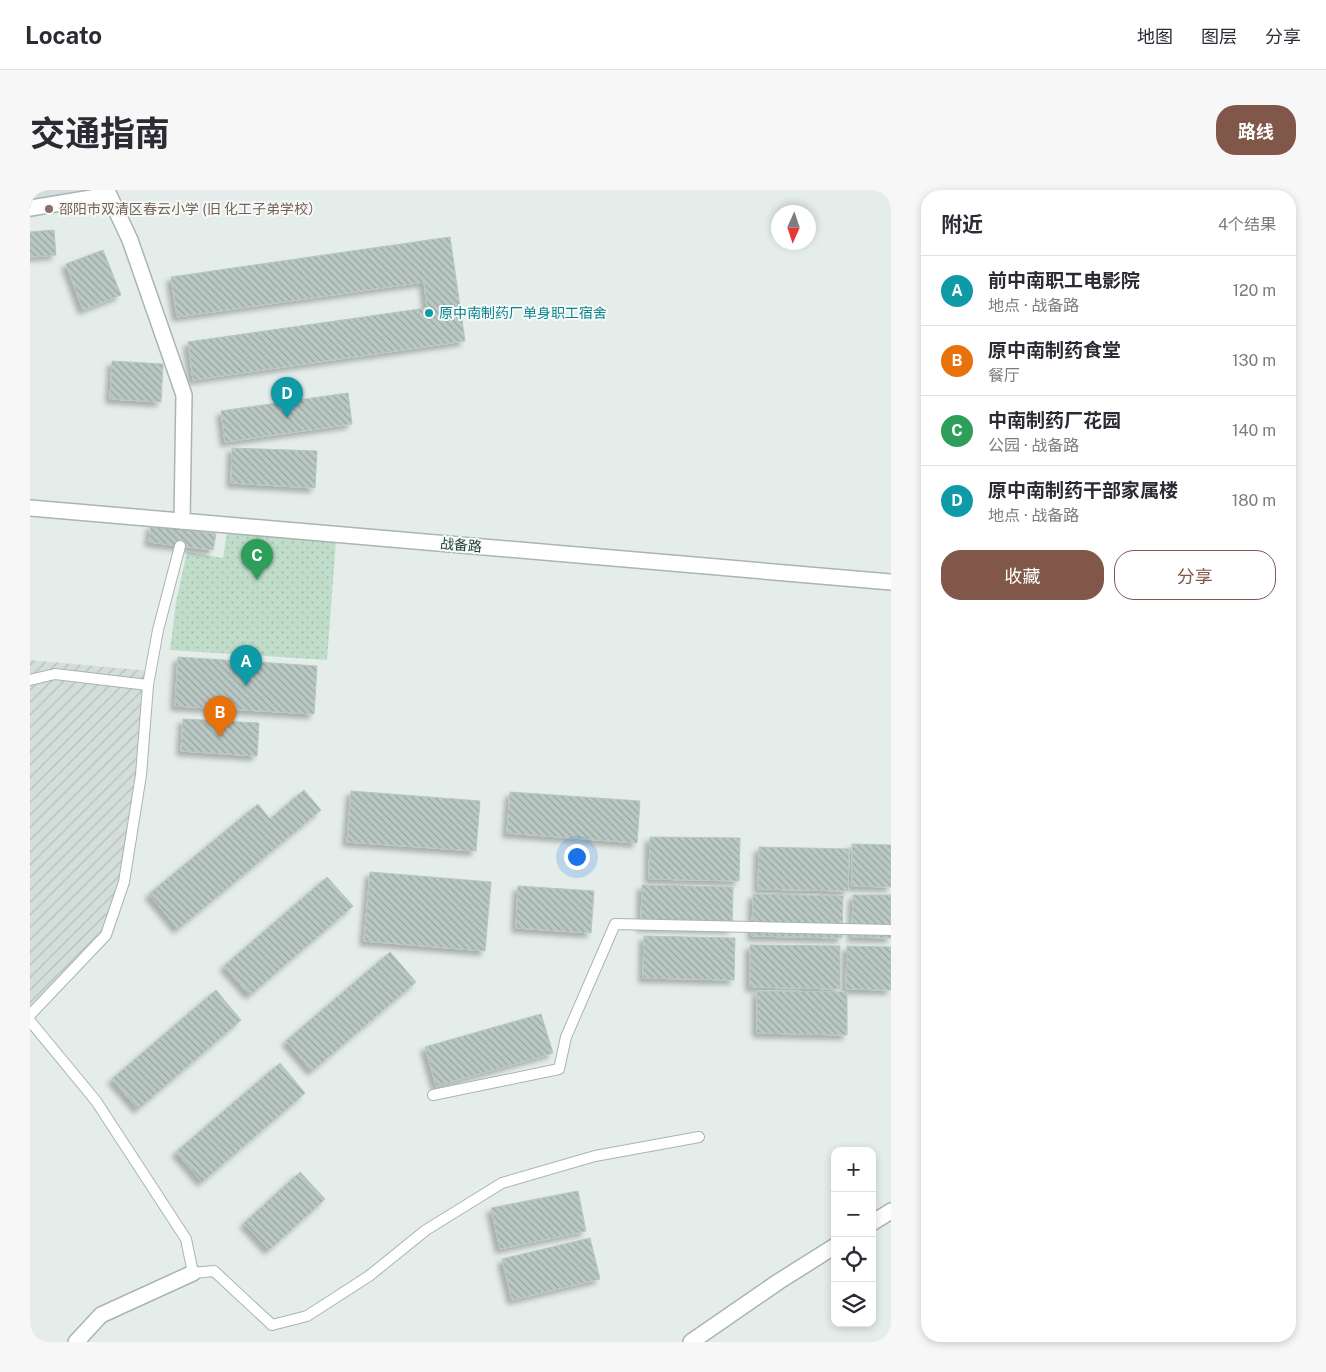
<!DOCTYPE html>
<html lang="zh">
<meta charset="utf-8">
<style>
body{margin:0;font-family:"Public Sans","Noto Sans SC",sans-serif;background:#f7f7f7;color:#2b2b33}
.controls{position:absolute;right:15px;bottom:15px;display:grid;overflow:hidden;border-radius:10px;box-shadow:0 2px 8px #0003}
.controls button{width:45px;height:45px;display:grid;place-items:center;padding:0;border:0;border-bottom:1px solid #e1e1e2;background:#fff;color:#2b2b33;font:25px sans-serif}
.compass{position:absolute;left:741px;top:15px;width:45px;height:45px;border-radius:50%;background:#fff;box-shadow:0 2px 8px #0003;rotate:183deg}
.you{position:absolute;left:546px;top:666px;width:18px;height:18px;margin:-12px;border:4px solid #fff;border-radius:50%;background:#1a73e8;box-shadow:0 0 0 8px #1a73e833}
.badge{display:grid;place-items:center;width:32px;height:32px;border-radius:50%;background:#81574a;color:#fff;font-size:16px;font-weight:700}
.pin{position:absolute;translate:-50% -41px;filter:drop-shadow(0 1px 2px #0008)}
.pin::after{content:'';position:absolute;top:26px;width:18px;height:15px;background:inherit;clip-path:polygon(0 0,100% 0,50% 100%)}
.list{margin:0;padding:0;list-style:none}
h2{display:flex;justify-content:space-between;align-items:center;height:65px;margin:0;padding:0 20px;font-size:21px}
h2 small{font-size:16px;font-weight:400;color:#7c7c81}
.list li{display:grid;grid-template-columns:32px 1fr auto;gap:15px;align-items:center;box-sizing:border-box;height:70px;padding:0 20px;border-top:1px solid #e1e1e2}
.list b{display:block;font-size:19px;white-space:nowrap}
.list p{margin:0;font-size:16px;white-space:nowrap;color:#7c7c81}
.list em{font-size:16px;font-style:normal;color:#7c7c81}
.actions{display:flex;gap:10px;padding:15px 20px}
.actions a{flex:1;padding:11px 0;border:1px solid #81574a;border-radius:20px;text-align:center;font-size:18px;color:#81574a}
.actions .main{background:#81574a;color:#fff}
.icon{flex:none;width:28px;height:28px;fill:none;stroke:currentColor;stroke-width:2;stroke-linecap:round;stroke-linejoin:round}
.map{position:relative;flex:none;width:861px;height:1152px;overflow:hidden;border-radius:20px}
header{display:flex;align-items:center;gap:30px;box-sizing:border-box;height:70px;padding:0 25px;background:#fff;border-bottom:1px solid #e1e1e2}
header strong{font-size:24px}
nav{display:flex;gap:28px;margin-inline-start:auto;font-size:18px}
.intro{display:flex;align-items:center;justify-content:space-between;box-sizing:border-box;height:120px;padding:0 30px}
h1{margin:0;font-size:35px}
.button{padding:12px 22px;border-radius:20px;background:#81574a;color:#fff;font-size:18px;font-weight:700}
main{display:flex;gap:30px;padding:0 30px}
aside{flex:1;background:#fff;border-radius:20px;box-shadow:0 2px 8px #0003}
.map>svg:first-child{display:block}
.built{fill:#d3ddd9}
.industrial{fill:url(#industrial-furrows)}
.grass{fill:url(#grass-dots)}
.building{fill:url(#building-back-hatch);stroke:#b7c7c1;filter:url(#shadow)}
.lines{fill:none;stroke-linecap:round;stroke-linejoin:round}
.service-casing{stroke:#a8b5b1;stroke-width:12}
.minor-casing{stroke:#a8b5b1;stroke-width:18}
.tertiary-casing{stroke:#a8b5b1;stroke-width:18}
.service{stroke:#fff;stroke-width:10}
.minor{stroke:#fff;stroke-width:15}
.tertiary{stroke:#fff;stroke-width:15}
.education-dot{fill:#8d6e63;stroke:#f5faf8;stroke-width:2}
.culture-dot{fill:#0f9aa8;stroke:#f5faf8;stroke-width:2}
.labels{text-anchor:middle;stroke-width:4;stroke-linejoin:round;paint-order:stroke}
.education-label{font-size:14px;fill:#785e54;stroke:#f5faf8;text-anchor:start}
.culture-label{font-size:14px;fill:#0d838f;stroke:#f5faf8;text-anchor:start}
.street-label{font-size:14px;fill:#253e39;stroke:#f5faf8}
</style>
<header>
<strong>Locato</strong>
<nav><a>地图</a><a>图层</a><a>分享</a></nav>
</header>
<div class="intro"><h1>交通指南</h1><a class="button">路线</a></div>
<main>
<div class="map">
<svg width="861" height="1152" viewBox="0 0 861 1152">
<defs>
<pattern id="industrial-furrows" width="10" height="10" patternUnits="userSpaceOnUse" patternTransform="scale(1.25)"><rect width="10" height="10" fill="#d3ddd9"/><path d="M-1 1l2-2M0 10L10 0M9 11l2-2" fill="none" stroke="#b5bfbb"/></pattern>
<pattern id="grass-dots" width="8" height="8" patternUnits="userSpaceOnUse" patternTransform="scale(1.25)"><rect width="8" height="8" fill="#bfddc9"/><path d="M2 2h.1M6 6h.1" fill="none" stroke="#a4bfad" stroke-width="1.8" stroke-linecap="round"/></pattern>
<pattern id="building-back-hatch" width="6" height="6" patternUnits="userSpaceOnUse" patternTransform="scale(1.25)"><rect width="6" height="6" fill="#bac8c3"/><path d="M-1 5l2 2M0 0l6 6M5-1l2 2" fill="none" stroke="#97a49f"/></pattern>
<filter id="shadow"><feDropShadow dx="-4.5" dy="4.5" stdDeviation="2.5" flood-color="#0004"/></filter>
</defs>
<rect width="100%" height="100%" fill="#e5edea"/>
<polygon class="built" points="0,0 75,0 77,11 0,28"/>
<polygon class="industrial" points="0,470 121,481 94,692 76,745 0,825"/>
<polygon class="grass" points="197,342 306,350 297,470 140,460 146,412 157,362 193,368"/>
<g class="building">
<polygon points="24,40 26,65 0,67 0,42"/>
<polygon points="420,47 435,151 163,190 158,152 397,118 394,92 147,127 141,87"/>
<polygon points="73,60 91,105 53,120 36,74"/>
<polygon points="82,171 133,174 131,212 80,209"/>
<polygon points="318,203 322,234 195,252 191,221"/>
<polygon points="202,258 287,261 285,298 201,293"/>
<polygon points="121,335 186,344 183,360 119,352"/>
<polygon points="148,467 287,476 284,524 145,516"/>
<polygon points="153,529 229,533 227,566 151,561"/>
<polygon points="274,600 291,620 148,739 119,704 228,614 240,629"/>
<polygon points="321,601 450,611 446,661 317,652"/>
<polygon points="480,602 610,611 607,653 477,643"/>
<polygon points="620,647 710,648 709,691 619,689"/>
<polygon points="822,654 861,655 861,697 822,696"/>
<polygon points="729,657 819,659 818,701 728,699"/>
<polygon points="340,682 461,692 455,761 334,751"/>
<polygon points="297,687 323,716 220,805 194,776"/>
<polygon points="612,695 703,697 702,739 611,737"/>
<polygon points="488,696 564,701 561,743 486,738"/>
<polygon points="723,704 813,706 812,748 722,746"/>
<polygon points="823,705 861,705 861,748 822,747"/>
<polygon points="614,746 705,748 704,790 613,788"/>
<polygon points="720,755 810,756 810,799 720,797"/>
<polygon points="817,756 861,757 861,800 816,799"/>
<polygon points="360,762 386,792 282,881 256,851"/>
<polygon points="186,800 211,830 108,919 82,889"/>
<polygon points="727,801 817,802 817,845 727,843"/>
<polygon points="511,824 523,863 406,896 395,857"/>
<polygon points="250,873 275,903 172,992 146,962"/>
<polygon points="270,982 295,1009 239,1060 214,1033"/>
<polygon points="548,1001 556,1041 470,1059 461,1018"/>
<polygon points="560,1048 570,1089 482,1110 472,1069"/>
</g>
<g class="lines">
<g class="service-casing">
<g id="service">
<polyline points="0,490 25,484 118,495"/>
<polyline points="0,825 76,745 94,692 111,585 118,495 128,440 150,356"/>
<polyline points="0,831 66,911 156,1049 163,1083 184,1081 242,1135 277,1126 339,1086 396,1040 472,993 565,966 669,947"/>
<polyline points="403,905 529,879 536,847 585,734 861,740"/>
</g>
</g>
<g class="minor-casing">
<g id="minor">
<polyline points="0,18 79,5 100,50 154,205 152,331"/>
<polyline points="46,1152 71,1125 163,1083"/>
</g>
</g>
<g class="tertiary-casing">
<g id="tertiary">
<polyline points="0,318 861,392"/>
<polyline points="842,1033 861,1021"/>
<polyline points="661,1152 748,1092 805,1056"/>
</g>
</g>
<use href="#service" class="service"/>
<use href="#minor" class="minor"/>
<use href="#tertiary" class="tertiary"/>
</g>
<circle class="education-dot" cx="19" cy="19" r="5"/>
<circle class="culture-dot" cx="399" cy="123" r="5"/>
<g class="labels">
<g class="education-label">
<text x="29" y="24">邵阳市双清区春云小学 (旧 化工子弟学校）</text>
</g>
<g class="culture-label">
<text x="409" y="128">原中南制药厂单身职工宿舍</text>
</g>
<g class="street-label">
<text transform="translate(431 355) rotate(5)" y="5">战备路</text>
</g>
</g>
</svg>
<div class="controls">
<button>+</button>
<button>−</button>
<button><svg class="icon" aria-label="locate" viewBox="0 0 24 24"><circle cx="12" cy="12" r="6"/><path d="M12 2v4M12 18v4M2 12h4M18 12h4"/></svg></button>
<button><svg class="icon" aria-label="layers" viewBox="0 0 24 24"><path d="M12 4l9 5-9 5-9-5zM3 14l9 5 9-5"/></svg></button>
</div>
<svg class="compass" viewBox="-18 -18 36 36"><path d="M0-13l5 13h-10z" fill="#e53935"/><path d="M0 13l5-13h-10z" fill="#7c7c81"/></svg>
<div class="you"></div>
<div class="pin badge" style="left:216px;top:496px;background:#0f9aa8">A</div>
<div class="pin badge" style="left:190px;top:547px;background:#e8710a">B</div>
<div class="pin badge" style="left:227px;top:390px;background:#2e9e5b">C</div>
<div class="pin badge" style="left:257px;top:228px;background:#0f9aa8">D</div>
</div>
<aside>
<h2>附近<small>4个结果</small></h2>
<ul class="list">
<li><span class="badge" style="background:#0f9aa8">A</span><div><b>前中南职工电影院</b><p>地点 · 战备路</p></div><em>120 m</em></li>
<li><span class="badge" style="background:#e8710a">B</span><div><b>原中南制药食堂</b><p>餐厅</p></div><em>130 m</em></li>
<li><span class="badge" style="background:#2e9e5b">C</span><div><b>中南制药厂花园</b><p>公园 · 战备路</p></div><em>140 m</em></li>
<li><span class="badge" style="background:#0f9aa8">D</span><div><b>原中南制药干部家属楼</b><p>地点 · 战备路</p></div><em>180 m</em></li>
</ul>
<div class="actions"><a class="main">收藏</a><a>分享</a></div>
</aside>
</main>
